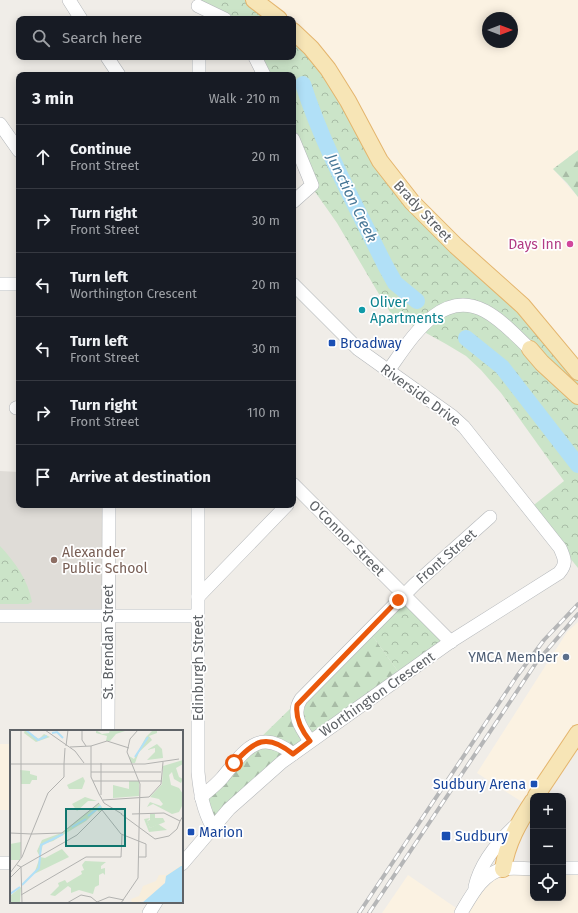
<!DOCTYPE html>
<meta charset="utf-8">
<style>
body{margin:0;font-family:"Fira Sans",sans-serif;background:#242831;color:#f1f3f6}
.controls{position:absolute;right:12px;bottom:12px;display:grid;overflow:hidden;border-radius:8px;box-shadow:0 2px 10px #0003}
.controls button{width:36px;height:36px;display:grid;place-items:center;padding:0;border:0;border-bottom:1px solid #363941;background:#171b24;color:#f1f3f6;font:20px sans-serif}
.compass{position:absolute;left:482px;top:12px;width:36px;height:36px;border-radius:50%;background:#171b24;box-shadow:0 2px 10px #0003;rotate:90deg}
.stop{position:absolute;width:12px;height:12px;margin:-9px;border:3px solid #ea580c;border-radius:50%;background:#fff}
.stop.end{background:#ea580c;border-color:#fff;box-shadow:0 1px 4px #0008}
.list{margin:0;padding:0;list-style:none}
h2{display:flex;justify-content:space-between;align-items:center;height:52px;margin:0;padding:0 16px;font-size:17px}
h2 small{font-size:13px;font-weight:400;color:#9ea1a6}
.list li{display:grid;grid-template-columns:26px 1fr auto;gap:12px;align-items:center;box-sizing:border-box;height:64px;padding:0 16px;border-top:1px solid #363941}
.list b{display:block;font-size:15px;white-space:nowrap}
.list p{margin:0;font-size:13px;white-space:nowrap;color:#9ea1a6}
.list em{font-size:13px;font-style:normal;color:#9ea1a6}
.icon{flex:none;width:22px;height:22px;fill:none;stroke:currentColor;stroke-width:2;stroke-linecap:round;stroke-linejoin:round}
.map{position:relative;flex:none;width:578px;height:913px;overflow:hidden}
.search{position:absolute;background:#171b24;box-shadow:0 2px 10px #0003;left:16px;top:16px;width:280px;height:44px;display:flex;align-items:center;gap:10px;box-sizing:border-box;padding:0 14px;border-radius:8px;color:#9ea1a6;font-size:15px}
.panel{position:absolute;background:#171b24;box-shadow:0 2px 10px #0003;left:16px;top:72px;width:280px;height:436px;border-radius:8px}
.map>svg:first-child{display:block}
.commercial{fill:#fbf2e2;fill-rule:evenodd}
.education{fill:#dfdcd7}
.forest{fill:url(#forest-firs)}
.park{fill:url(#park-crowns)}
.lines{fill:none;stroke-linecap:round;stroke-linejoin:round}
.river{stroke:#b1e0f7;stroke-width:16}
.minor-casing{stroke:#b5b8bb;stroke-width:14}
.major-casing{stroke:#e4b56d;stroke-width:18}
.minor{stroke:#fff;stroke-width:13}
.major{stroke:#f7e5b6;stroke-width:16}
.rail-casing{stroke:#b5b6b7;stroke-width:4}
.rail{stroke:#fff;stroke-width:2.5;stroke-dasharray:8;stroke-linecap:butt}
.route{stroke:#ea580c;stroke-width:5}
.hotel-dot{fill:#d1479c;stroke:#fff;stroke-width:1.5}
.culture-dot{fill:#0f9aa8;stroke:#fff;stroke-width:1.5}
.transit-dot{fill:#1a4fb4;stroke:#fff;stroke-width:1.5}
.education-dot{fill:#8d6e63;stroke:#fff;stroke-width:1.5}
.service-dot{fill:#5c6f8a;stroke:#fff;stroke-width:1.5}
.labels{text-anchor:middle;stroke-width:3.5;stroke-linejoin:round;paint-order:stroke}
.street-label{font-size:14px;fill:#5f6367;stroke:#fff}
.hotel-label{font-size:14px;fill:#b23c85;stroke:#fff;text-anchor:end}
.culture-label{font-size:14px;fill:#0d838f;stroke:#fff;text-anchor:start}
.transit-label{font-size:14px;fill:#164399;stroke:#fff;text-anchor:start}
.education-label{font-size:14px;fill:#785e54;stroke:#fff;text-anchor:start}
.service-label{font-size:14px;fill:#4e5e75;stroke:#fff;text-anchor:end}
.water-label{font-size:15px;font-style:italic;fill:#477797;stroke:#fff}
.inset-river{fill:none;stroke:#b1e0f7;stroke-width:2}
.inset-road{fill:none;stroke:#b2b2b0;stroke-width:1}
.view{fill:#0f766e;fill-opacity:0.15;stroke:#0f766e;stroke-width:2}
.inset-edge{fill:none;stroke:#5f6367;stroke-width:2}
</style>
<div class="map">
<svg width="578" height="913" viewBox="0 0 578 913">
<defs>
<pattern id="forest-firs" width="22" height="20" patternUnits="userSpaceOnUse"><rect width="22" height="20" fill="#cbe4c8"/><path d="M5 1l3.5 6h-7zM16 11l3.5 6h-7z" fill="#a8bca6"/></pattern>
<pattern id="park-crowns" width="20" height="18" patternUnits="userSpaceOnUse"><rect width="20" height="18" fill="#cbe4c8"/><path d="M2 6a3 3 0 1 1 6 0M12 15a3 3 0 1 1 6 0" fill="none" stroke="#a8bca6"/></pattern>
</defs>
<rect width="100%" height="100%" fill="#f0ede8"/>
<g class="commercial">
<path d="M 256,0 L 578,0 L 578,150 L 553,169 L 578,197 L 578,370 L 435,224 L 293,30 L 293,19 L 281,19 ZM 488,18 L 512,18 L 512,42 L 488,42 Z"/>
<polygon points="578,622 578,734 530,807 477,773 567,632"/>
<rect x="0" y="744" width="11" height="66"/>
<polygon points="533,869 533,898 563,898 563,869 578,869 578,913 382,913 408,875 462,912 484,880"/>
</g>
<polygon class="education" points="0,471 19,472 19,505 109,505 108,616 0,616"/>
<g class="forest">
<polygon points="578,150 578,197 567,183 553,169"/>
<path d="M 369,631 L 402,677 L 311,741 L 214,828 L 201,796 C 257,740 314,687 369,631 Z"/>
</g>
<g class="park">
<polygon points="196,0 256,0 281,19 224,19"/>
<polygon points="293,30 381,160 578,370 578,568 530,508 564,481 501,393 481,370 466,356 446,344 397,317 390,312 383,301 337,223 311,186 293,140 293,75 263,75 254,57 293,57"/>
<path d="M 0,546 C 15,562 28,580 32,602 L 28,604 L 0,604 Z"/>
<polygon points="405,595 452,642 402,677 369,631"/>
</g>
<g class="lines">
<g class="river">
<path d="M 303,84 C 323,147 356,206 385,265 L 395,283 L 417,301"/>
<polyline points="466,338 502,367 578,465"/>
</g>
<g class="minor-casing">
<g id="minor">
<polyline points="69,0 81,19"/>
<polyline points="198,6 225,19"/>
<polyline points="107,57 119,75"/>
<polyline points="255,57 264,75"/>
<polyline points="199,75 199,57"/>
<polyline points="0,124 19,151"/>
<polyline points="293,139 312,185 293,202"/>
<polyline points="0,284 19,284"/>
<path d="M 388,371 C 410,341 440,287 485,311 C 502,320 516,336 530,349"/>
<polyline points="16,408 19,407"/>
<polyline points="293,484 451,642"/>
<path d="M 198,505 L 198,772 C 200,793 203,810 213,828"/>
<polyline points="198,597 287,505"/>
<polyline points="0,616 198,616"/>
<polyline points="108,731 109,505"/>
<path d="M 310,741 C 301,728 291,714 301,699 L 415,584 L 490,517"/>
<path d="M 201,797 C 208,791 216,785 222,778 C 244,752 258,726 293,754"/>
<polyline points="0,863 11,863"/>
<path d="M 182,864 L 229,809 L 282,762 L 453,640 L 559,573 C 567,564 565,559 560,548 L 464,427 L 452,416 L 358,349 L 293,284"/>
<polyline points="563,868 578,868"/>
<path d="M 475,887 C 480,864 498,842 515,826"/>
<polyline points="149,913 156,902"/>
<path d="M 461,913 C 471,896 483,872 504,869 C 513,867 524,869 533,869"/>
</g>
</g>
<g class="major-casing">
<g id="major">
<polyline points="254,0 279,19"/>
<polyline points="293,31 311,48 328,69 348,101 380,161 412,202 456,246 523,306 578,372"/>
<polyline points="530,349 542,363 578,396"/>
<polyline points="536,796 578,733"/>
<path d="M 503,869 C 507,843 519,822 533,801"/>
</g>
</g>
<use href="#minor" class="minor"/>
<use href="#major" class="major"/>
<g class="rail-casing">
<g id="rail">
<polyline points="359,913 517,676 544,640 578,604"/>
<polyline points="369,913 536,663 578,614"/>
</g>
</g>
<use href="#rail" class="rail"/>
</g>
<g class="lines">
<path class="route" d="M 234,763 C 255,741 266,732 293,754 L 310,741 C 302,731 295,719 297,705 L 398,600"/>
</g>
<circle class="hotel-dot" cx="570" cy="244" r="4"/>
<circle class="culture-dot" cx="362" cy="310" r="4"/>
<g class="transit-dot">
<rect x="328" y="339" width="8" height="8" rx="2"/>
<rect x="530" y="780" width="8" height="8" rx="2"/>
<rect x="187" y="828" width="8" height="8" rx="2"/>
<rect x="441" y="831" width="10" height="10" rx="2"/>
</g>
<circle class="education-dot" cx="54" cy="560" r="4"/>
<circle class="service-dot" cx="566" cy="657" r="4"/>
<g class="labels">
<g class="street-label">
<text transform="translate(423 211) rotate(47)" y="5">Brady Street</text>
<text transform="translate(421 395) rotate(36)" y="5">Riverside Drive</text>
<text transform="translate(347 538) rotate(45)" y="5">O'Connor Street</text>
<text transform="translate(446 556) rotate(-41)" y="5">Front Street</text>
<text transform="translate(108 642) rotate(-90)" y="5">St. Brendan Street</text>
<text transform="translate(198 668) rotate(-90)" y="5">Edinburgh Street</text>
<text transform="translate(377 694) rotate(-35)" y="5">Worthington Crescent</text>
</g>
<g class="hotel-label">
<text x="562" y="249">Days Inn</text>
</g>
<g class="culture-label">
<text x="370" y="307">Oliver<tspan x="370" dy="16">Apartments</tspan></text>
</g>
<g class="transit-label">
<text x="340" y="348">Broadway</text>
<text x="526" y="789" text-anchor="end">Sudbury Arena</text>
<text x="199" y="837">Marion</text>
<text x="455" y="841">Sudbury</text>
</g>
<g class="education-label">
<text x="62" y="557">Alexander<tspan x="62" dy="16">Public School</tspan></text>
</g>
<g class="service-label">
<text x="558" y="662">YMCA Member</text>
</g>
<g class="water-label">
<text transform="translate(352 198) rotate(64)" y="5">Junction Creek</text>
</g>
</g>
<g transform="translate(10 730)">
<rect width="173" height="173" fill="#f0ede8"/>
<path d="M 73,47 L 75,51 L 72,59 L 59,59 L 57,55 ZM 11,157 L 10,173 L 0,173 L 0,166 Z" fill="#cbe4c8"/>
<path d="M 15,0 L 29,9 L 34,4 L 40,7 L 26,12 L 14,3 ZM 86,0 L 92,4 L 99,3 L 100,0 L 118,0 L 106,4 L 100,11 L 96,11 L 97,6 L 86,3 ZM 147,14 L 152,19 L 153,28 L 137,30 L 145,22 L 145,18 L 137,20 ZM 173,30 L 173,34 L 166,38 L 169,47 L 173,49 L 171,53 L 164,49 L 162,42 L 159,45 L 161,55 L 169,58 L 173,64 L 173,74 L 169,82 L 162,84 L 143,74 L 137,77 L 140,72 L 151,76 L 153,74 L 149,69 L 140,67 L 152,54 L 153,36 ZM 75,67 L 87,71 L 78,71 L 67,81 L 62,74 ZM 140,88 L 137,91 L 140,98 L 148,94 L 157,100 L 139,102 L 134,89 ZM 52,119 L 59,127 L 24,144 L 30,127 L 35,128 ZM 75,131 L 96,132 L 91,136 L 91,139 L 95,138 L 95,145 L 93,143 L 89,145 L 89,155 L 85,157 L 83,164 L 69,160 L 61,163 L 61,158 L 58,156 L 45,166 L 40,165 L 49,156 L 48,153 L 55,150 L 57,153 L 72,144 L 71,141 L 74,140 L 72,135 Z" fill="#cbe4c8"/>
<path d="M 173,134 L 138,170 L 122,173 L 121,169 L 129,166 L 133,156 L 146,151 L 149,145 L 156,145 Z" fill="#f8eedb"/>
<path d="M 11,112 L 10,130 L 0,130 L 0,114 Z" fill="#cbe4c8"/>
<path d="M 143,0 L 147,0 L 147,3 L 139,6 L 142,10 L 129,22 L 125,33 L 121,33 L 119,26 L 124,29 L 136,7 ZM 10,40 L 20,41 L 20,44 L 27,46 L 27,50 L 22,50 L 20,54 L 11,54 ZM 119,51 L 129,51 L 129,66 L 103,68 L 103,55 L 119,59 ZM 89,73 L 93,79 L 89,82 L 87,80 L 76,91 L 43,111 L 33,114 L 30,127 L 27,121 L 32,110 L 51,103 ZM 140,84 L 145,84 L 145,88 L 153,88 L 155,92 L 140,98 L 137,91 L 140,90 Z" fill="#cbe4c8"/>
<path d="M 171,136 L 173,136 L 173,173 L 132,173 L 155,153 L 156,146 Z" fill="#b1e0f7"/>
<path class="inset-river" d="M 16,0 L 28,10 L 37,6M 42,3 L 47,2 L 53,8M 125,27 L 138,7M 78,86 L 91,76M 62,97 L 76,89M 12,155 L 29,138 L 31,115 L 53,104M 0,164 L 10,157"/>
<path class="inset-road" d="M 35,0 L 65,21 L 74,33M 72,0 L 72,10 L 76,16M 56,16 L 58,0M 60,17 L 81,16M 0,34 L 135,34 L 169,29M 11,34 L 11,0M 11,34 L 11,128M 54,34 L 55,18M 81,42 L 151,42M 83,51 L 152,51M 91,65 L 91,33M 93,70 L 139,67 L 151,54 L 153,32M 111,84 L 145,109 L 159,106 L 167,99 L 170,91M 112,84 L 94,73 L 89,64 L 81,47 L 81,16 L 97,11 L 119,18M 122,84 L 154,83 L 170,91 L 173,86M 0,103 L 22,104M 22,104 L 52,103 L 89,73M 7,135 L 11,137 L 12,173M 0,143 L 12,127 L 38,63 L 54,47 L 54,34M 0,148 L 11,137 L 67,105 L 92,80 L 111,104 L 136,114 L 136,127 L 128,127M 11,165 L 76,127 L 111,127 L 112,105M 57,173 L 71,165 L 81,167 L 87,172 L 99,167 L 114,170M 111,173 L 128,148 L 130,54 L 117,22 L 120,9 L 128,0"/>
<path class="view" d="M 56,79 L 115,79 L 115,116 L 56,116 Z"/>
<rect width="173" height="173" class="inset-edge"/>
</g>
</svg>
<div class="controls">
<button>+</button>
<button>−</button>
<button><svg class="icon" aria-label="locate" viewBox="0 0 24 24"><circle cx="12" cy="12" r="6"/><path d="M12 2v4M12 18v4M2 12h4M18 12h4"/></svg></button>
</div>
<svg class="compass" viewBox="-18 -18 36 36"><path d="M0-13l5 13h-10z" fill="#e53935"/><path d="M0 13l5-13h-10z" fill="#9ea1a6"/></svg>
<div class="stop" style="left:234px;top:763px"></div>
<div class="stop end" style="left:398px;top:600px"></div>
<div class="search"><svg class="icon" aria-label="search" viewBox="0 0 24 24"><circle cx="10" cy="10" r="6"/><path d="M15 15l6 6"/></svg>Search here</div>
<section class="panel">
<h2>3 min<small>Walk · 210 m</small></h2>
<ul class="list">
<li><svg class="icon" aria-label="ahead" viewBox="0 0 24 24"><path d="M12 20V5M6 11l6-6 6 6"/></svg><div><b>Continue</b><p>Front Street</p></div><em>20 m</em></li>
<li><svg class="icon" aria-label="right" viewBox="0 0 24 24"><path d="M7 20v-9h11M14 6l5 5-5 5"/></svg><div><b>Turn right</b><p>Front Street</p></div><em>30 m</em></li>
<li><svg class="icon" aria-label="left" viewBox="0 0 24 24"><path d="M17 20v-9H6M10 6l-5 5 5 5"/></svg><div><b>Turn left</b><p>Worthington Crescent</p></div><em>20 m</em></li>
<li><svg class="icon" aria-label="left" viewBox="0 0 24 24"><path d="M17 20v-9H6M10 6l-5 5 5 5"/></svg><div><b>Turn left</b><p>Front Street</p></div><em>30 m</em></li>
<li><svg class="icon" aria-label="right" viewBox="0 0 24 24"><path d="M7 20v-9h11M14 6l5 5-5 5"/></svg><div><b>Turn right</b><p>Front Street</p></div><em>110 m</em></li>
<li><svg class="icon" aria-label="arrive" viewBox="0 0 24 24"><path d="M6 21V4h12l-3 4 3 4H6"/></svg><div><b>Arrive at destination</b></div></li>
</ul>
</section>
</div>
